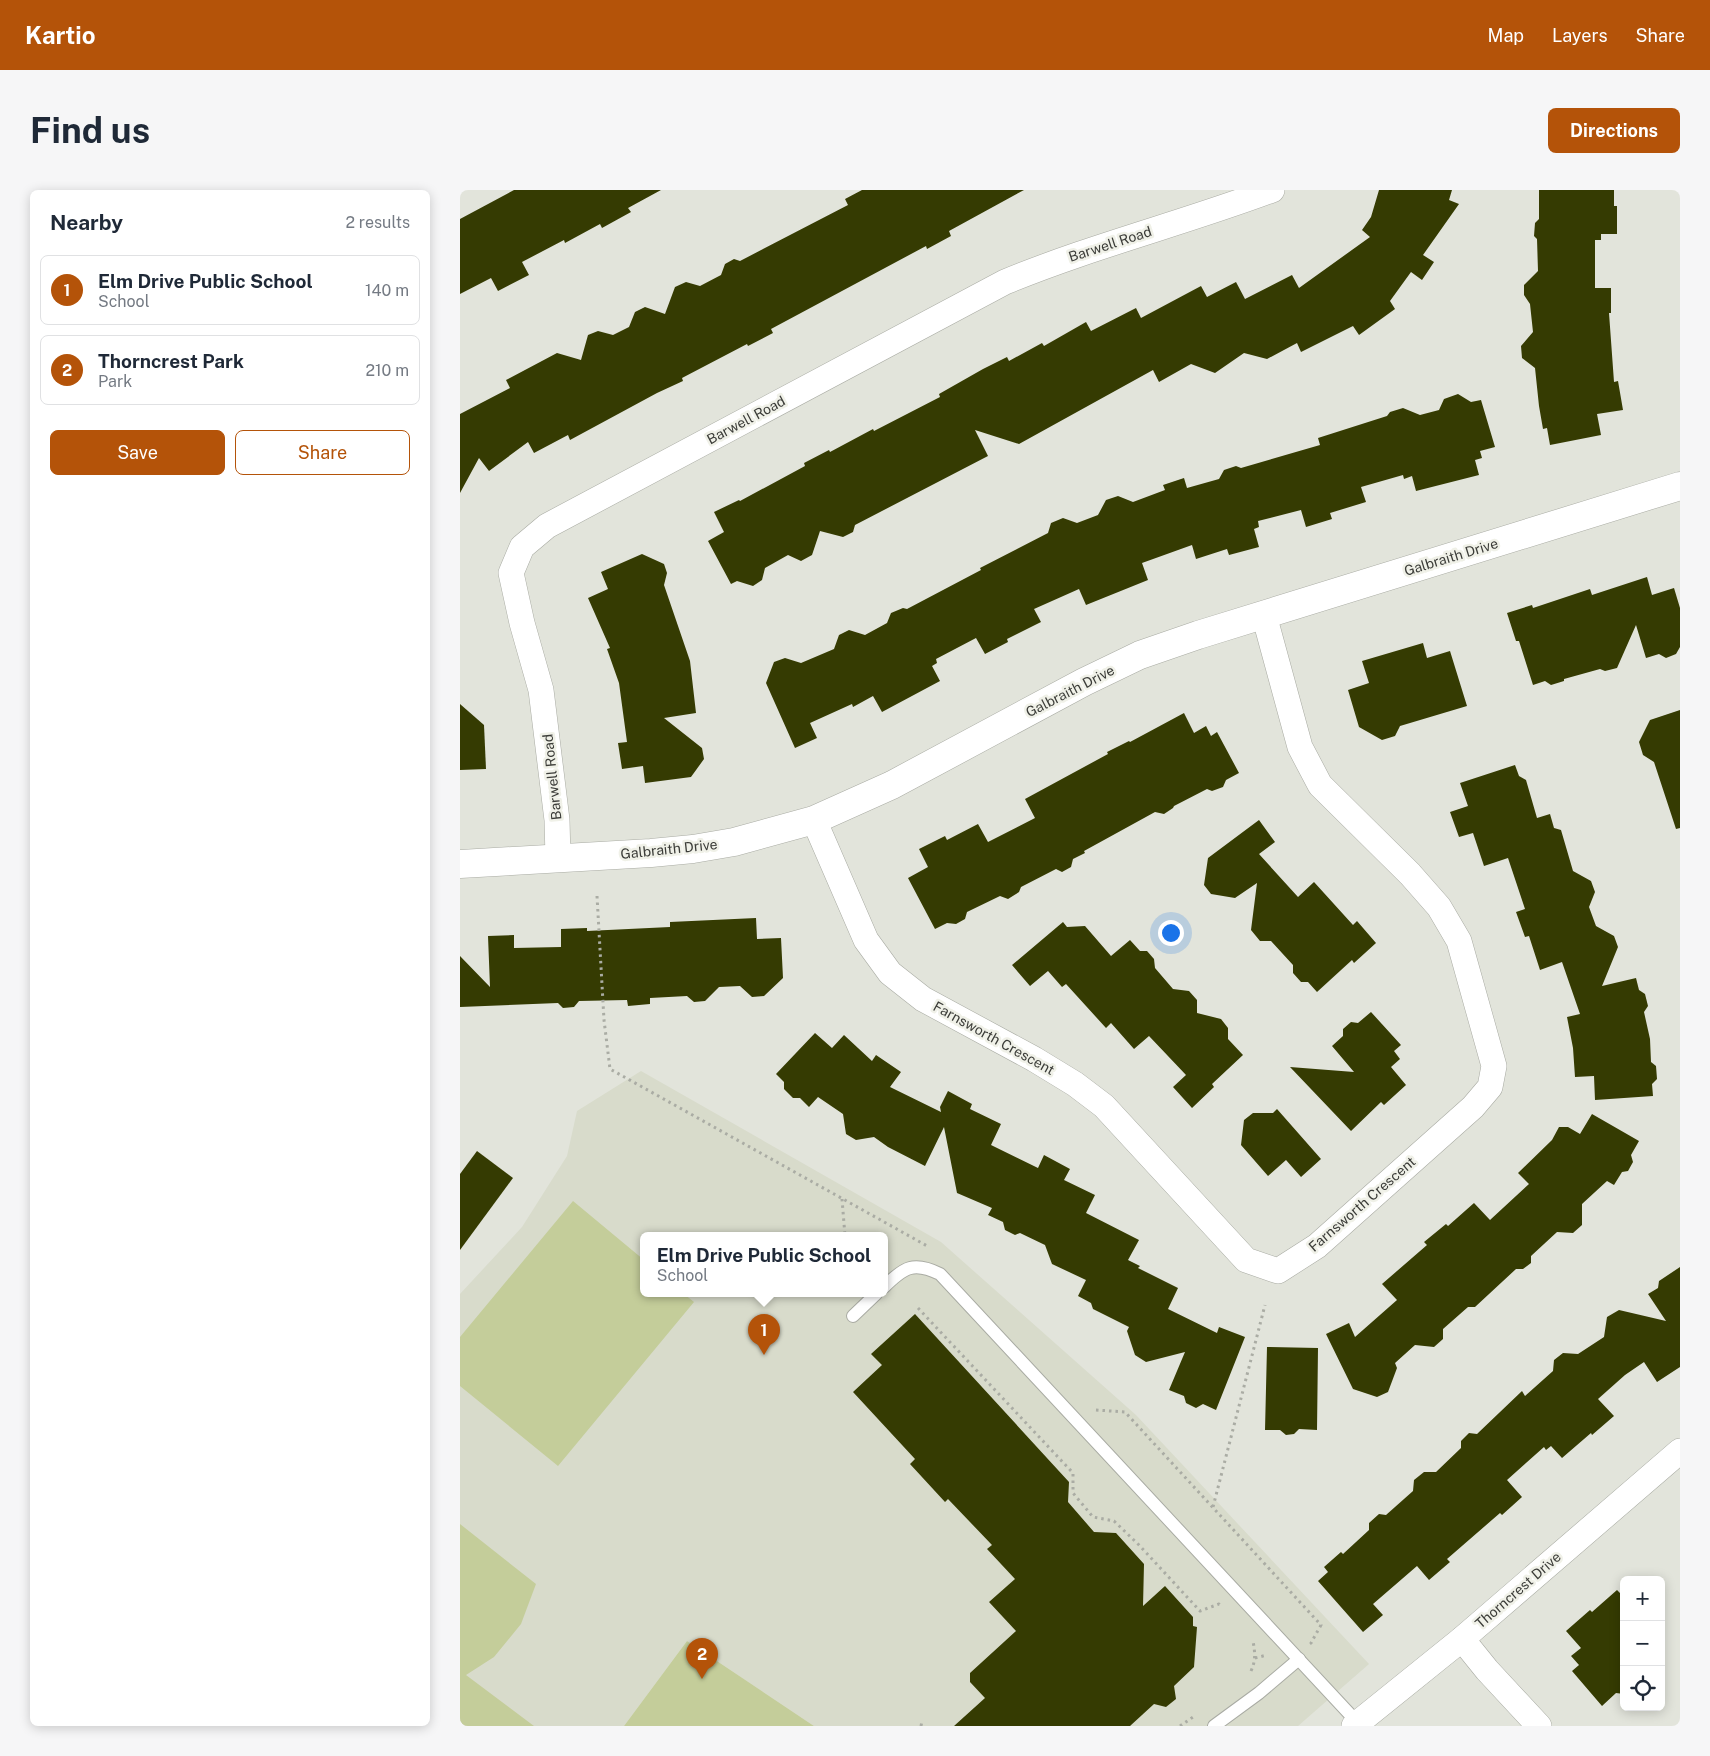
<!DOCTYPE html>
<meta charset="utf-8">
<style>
body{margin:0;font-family:"Public Sans",sans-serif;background:#f6f6f7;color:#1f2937}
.controls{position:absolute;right:15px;bottom:15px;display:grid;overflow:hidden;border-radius:8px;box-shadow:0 2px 12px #0003}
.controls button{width:45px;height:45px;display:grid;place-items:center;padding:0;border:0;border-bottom:1px solid #e0e1e3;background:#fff;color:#1f2937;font:25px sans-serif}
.you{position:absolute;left:710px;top:742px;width:18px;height:18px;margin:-12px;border:4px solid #fff;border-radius:50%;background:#1a73e8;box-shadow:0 0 0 8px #1a73e833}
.badge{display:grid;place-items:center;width:32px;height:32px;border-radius:50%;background:#b45309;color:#fff;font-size:16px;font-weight:700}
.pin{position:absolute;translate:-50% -41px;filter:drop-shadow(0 1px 2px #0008)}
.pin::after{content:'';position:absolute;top:26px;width:18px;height:15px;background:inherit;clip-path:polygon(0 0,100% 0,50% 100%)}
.popup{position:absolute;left:180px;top:1042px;width:248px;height:65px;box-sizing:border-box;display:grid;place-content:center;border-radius:8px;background:#fff;filter:drop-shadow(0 1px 4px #0005);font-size:16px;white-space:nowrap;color:#747a83}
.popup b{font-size:19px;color:#1f2937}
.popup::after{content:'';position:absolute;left:50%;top:100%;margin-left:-10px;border:10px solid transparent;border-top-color:#fff}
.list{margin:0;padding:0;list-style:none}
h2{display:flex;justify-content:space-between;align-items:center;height:65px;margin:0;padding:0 20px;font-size:21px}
h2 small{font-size:16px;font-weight:400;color:#747a83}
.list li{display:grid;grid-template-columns:32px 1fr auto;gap:15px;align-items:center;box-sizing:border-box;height:70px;margin:0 10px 10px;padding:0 10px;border:1px solid #e0e1e3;border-radius:8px}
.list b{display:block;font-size:19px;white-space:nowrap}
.list p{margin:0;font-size:16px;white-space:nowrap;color:#747a83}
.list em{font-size:16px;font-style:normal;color:#747a83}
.actions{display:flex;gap:10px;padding:15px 20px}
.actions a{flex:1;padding:11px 0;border:1px solid #b45309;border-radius:8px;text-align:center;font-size:18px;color:#b45309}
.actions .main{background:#b45309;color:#fff}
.icon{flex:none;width:28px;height:28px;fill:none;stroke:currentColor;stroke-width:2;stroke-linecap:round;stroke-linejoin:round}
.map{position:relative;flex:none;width:1220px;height:1536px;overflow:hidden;border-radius:8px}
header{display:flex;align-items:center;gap:30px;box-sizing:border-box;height:70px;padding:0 25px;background:#b45309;color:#fff}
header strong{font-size:24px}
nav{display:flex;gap:28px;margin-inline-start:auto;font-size:18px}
.intro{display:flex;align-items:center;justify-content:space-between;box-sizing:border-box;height:120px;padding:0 30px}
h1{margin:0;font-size:35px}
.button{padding:12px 22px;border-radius:8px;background:#b45309;color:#fff;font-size:18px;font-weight:700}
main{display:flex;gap:30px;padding:0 30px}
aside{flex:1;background:#fff;border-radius:8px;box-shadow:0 2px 12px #0003}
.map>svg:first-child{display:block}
.built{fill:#d8dbcb;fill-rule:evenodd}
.green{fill:#c4cd9a}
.building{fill:#353b02}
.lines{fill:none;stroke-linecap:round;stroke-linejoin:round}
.service-casing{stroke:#a9aba3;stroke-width:14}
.minor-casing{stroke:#a9aba3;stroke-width:26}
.tertiary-casing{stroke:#a9aba3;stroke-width:29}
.path{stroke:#aaaca4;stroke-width:3;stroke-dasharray:2.5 4;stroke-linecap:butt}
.service{stroke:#fff;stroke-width:12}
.minor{stroke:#fff;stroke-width:25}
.tertiary{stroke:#fff;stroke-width:28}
.labels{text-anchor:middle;stroke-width:5;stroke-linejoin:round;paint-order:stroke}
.street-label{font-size:14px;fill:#3b3c38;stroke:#f0f1e8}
</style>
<header>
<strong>Kartio</strong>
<nav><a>Map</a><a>Layers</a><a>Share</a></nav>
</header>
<div class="intro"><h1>Find us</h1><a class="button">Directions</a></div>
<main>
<aside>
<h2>Nearby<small>2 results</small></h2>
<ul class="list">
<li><span class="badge">1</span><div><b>Elm Drive Public School</b><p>School</p></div><em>140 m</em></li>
<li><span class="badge">2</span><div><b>Thorncrest Park</b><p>Park</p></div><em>210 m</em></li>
</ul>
<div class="actions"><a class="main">Save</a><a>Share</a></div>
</aside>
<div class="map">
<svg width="1220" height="1536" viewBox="0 0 1220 1536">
<rect width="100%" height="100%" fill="#e2e4db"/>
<path class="built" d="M 181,881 L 481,1052 L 676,1225 L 909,1474 L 838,1536 L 354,1536 L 227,1451 L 164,1536 L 0,1536 L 0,1104 L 62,1037 L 107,966 L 117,921 ZM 184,1046 L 424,1046 L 424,1104 L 184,1104 Z"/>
<g class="green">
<polygon points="113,1011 184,1070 184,1104 224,1104 234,1112 98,1276 0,1196 0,1147"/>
<polygon points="0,1334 76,1394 61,1434 34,1467 6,1485 74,1536 0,1536"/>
<polygon points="227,1451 342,1528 354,1536 164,1536"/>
</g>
<g class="building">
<polygon points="54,0 201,0 168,18 171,22 142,38 140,34 105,53 104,50 62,72 69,85 38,101 31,88 0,104 0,29"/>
<polygon points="402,0 564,0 489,41 491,46 467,59 466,56 311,139 313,143 288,156 287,154 222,188 223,191 197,203 110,250 108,245 74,263 68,252 29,281 19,268 0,303 0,224 50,198 46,190 97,163 121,170 128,145 138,141 153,145 169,137 175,122 185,117 205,124 215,97 226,92 240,96 261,85 265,74 274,69 280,71 388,15 385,9"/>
<polygon points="919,0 992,0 989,10 999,14 963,65 974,72 962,90 951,82 930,111 935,119 899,145 893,136 841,162 837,153 807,169 784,163 755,183 731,174 699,192 693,180 559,254 515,240 528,266 395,335 393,342 383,347 360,341 352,365 341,371 328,365 305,378 302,390 293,396 277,391 271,394 248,351 264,342 254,322 279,310 280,311 345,276 344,273 369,260 370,262 413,239 414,241 480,207 479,204 523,179 547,167 549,171 582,153 584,156 626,132 631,141 676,118 681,128 741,96 747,107 776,92 785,109 832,85 839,98 910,47 902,40 911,27"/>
<polygon points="1079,0 1154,0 1154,16 1157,16 1157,44 1141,44 1141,50 1135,50 1135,98 1151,98 1151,123 1149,123 1154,192 1158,191 1163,220 1137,224 1141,245 1090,255 1087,238 1083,239 1079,216 1075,178 1062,168 1061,156 1073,142 1070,114 1064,105 1064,95 1078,81 1077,49 1074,46 1075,33 1079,29"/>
<polygon points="998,204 1011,212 1021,210 1035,257 1020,261 1022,268 1015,270 1019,285 956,301 952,286 944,289 943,285 901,297 906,312 870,323 872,329 846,337 841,320 798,331 799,337 794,339 799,357 769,365 767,359 736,369 732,355 682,373 688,390 626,415 619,399 574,419 581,432 547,449 548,452 525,464 516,448 476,469 477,473 472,476 480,491 422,522 413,506 393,517 392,514 350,533 357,548 335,558 306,493 314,472 325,468 341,473 374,459 379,445 389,440 405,445 427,433 431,423 443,418 447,419 521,380 520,378 588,343 591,333 603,328 617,333 638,325 646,310 658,306 673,312 705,300 703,295 724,288 727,298 759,289 764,280 776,276 781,278 860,255 858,248 927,226 930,222 943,218 960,225 979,220 984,209"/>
<polygon points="182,364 204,374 207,383 204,395 230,471 236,523 204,528 242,558 244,569 231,587 185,593 183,576 162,579 158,553 167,552 159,493 147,459 150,458 128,408 148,399 141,382"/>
<polygon points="1187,387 1192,405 1214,398 1220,418 1220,457 1216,464 1206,468 1199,464 1186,468 1176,435 1157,478 1145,481 1140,479 1104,489 1104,491 1091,495 1085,491 1073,495 1059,451 1056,451 1047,423 1072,415 1073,418 1130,399 1132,405"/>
<polygon points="963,453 967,468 990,461 1007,516 940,536 935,546 922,550 899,537 888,500 909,493 902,471"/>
<polygon points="0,514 24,535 26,579 0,580"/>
<polygon points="1220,520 1220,638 1216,639 1194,572 1183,565 1179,552 1190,530"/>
<polygon points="724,523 734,543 746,536 751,546 757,542 779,583 766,590 763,597 752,601 747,599 714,616 713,618 704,624 695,622 624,661 625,663 613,669 611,677 602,682 596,679 561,697 559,702 548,709 540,706 507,722 505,729 496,734 487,733 475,739 448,688 468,677 459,659 485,646 487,650 518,634 528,652 575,628 565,609 648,564 647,562 669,551 670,552"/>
<polygon points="1055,575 1059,586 1066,590 1077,628 1090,624 1094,638 1101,640 1113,681 1131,691 1135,702 1129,717 1136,736 1154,746 1158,757 1142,796 1176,788 1179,800 1185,804 1188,816 1184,822 1190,849 1191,872 1196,876 1197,889 1192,894 1193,906 1135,910 1134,886 1115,887 1113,858 1107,827 1120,824 1102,772 1080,780 1069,746 1065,747 1056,722 1065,719 1048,668 1024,676 1013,643 999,647 990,622 1008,616 1000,593"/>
<polygon points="799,630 815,652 799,664 838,707 854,692 893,735 897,731 916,753 894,773 892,770 857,802 848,792 841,792 833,783 833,775 811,751 800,751 791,740 797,693 775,708 751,704 744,695 748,668"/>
<polygon points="296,728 297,749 321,748 323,788 304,806 292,807 280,796 259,797 245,811 234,812 227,806 190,808 190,814 168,816 167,810 119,811 114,817 103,818 98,813 0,817 0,766 30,797 28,746 54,745 54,758 101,757 101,739 127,738 127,741 210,737 210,732"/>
<polygon points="603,732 607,737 625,736 651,766 670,750 680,761 687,761 694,769 695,778 713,799 729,801 737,810 737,823 761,829 768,838 768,849 783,865 752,894 754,897 732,918 713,897 726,885 689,846 674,859 651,833 646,838 606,794 602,797 588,781 570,796 552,775"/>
<polygon points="911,822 941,855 934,861 940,869 931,877 946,895 924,915 921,912 891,941 830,877 894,882 872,856 883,846 883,839 891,832 898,833"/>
<polygon points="355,843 372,858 384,845 412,871 416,865 441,882 430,897 481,922 480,917 488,901 512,914 510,919 541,934 531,955 578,978 584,965 610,979 604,990 635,1005 626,1023 679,1050 668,1070 680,1076 678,1078 718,1098 708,1119 757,1143 759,1137 785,1147 756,1220 743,1214 736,1218 726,1213 724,1206 709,1200 725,1162 686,1172 675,1165 667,1141 669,1137 633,1119 631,1113 618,1106 626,1090 592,1074 585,1055 560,1043 555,1045 545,1040 543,1032 528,1025 532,1018 497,1003 484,937 465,976 428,957 414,947 396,950 386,944 383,924 358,907 349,917 340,908 333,908 324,899 324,892 316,884"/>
<polygon points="817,919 861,969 841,987 826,970 808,986 781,955 784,930 793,923 813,923"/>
<polygon points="1132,924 1179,951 1171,965 1173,972 1168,981 1162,982 1154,995 1147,991 1122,1014 1122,1035 1113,1043 1097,1042 1071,1066 1071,1073 1063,1079 1056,1079 1015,1117 1008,1117 983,1139 983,1149 974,1157 955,1155 935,1173 937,1178 928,1202 917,1207 893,1199 866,1144 889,1133 895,1147 937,1110 922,1094 967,1055 964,1052 986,1034 988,1036 1014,1013 1030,1030 1069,994 1058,983 1092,950 1099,937 1108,937 1120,944"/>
<polygon points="17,961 53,988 0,1060 0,984"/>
<polygon points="1220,1077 1220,1177 1197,1192 1184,1172 1165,1185 1138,1209 1154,1226 1132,1245 1131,1243 1102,1268 1091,1256 1086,1260 1084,1257 1047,1290 1062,1307 1042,1325 1040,1323 987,1369 990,1372 969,1390 957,1376 913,1414 923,1425 903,1442 858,1391 868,1382 864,1377 881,1362 883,1364 909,1340 909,1333 919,1324 926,1325 953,1301 954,1290 964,1282 976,1282 1001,1258 1001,1251 1009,1243 1017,1244 1062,1201 1065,1206 1093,1181 1094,1170 1103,1163 1118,1164 1144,1147 1147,1127 1159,1120 1206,1131 1188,1104 1198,1098 1199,1091"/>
<polygon points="455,1124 609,1292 608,1312 634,1342 656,1343 684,1374 683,1416 705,1396 733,1427 733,1436 737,1437 734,1477 714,1496 716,1509 706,1517 694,1514 670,1536 494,1536 525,1508 510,1492 510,1483 556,1441 529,1412 555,1389 527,1359 532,1355 488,1309 485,1312 450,1274 455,1269 393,1202 422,1175 411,1164"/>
<polygon points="807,1157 858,1158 857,1240 839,1239 834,1244 826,1245 820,1240 805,1240"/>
<polygon points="1157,1400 1164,1407 1164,1504 1156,1503 1142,1516 1112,1481 1119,1475 1111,1466 1121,1458 1106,1441 1130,1420 1132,1422"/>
</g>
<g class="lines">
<g class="service-casing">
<g id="service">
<path d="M 424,1097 C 444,1077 454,1071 480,1084 L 898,1533"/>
<polyline points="393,1126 416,1104"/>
<polyline points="754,1536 799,1503 839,1469"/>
</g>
</g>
<g class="minor-casing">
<g id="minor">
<polyline points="354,630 406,750 430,783 463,809 574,869 615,894 644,916 786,1070 818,1081 857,1056 1013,917 1030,897 1034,876 999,751 979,717 950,684 860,595 840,557 804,425"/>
<path d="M 98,668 L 97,630 L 81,500 L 62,433 L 51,383 L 62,357 L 87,336 L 545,92 C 632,56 724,33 812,0"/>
<polyline points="1002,1449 1027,1480 1079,1536"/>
<polyline points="894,1536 1002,1449 1220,1261"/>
</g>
</g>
<g class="tertiary-casing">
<polyline id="tertiary" points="0,674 191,663 233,659 274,652 354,630 432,595 624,492 680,465 738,445 1220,296"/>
</g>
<g class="path">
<polyline points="137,706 144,830 150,879 469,1057"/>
<polyline points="382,1009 385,1046"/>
<polyline points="359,1105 360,1104"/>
<polyline points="458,1118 613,1283 613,1303 633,1327 654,1331 679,1355 740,1421 759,1414 760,1415"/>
<polyline points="636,1220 665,1222 861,1435 851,1453 852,1454"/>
<polyline points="753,1317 805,1115"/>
<polyline points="795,1468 807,1465"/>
<path d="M 791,1481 C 796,1470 795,1462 793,1451"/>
<polyline points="461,1536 462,1531"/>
<polyline points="720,1536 736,1525"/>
</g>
<use href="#service" class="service"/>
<use href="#minor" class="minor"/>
<use href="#tertiary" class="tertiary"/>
</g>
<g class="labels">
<g class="street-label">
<text transform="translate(650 54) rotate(-18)" y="5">Barwell Road</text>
<text transform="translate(286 230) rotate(-28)" y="5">Barwell Road</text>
<text transform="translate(991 367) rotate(-17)" y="5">Galbraith Drive</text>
<text transform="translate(610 501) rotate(-27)" y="5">Galbraith Drive</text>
<text transform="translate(92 587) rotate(-96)" y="5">Barwell Road</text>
<text transform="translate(209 659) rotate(-6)" y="5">Galbraith Drive</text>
<text transform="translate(534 848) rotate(29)" y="5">Farnsworth Crescent</text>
<text transform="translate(902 1014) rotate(-41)" y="5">Farnsworth Crescent</text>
<text transform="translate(1058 1400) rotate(-41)" y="5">Thorncrest Drive</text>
</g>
</g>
</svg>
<div class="controls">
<button>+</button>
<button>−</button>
<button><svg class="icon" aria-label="locate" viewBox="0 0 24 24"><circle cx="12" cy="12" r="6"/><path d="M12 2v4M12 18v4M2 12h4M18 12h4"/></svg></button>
</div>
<div class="you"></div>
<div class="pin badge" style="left:304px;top:1165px">1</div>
<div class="popup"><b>Elm Drive Public School</b>School</div>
<div class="pin badge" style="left:242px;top:1489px">2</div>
</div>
</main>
